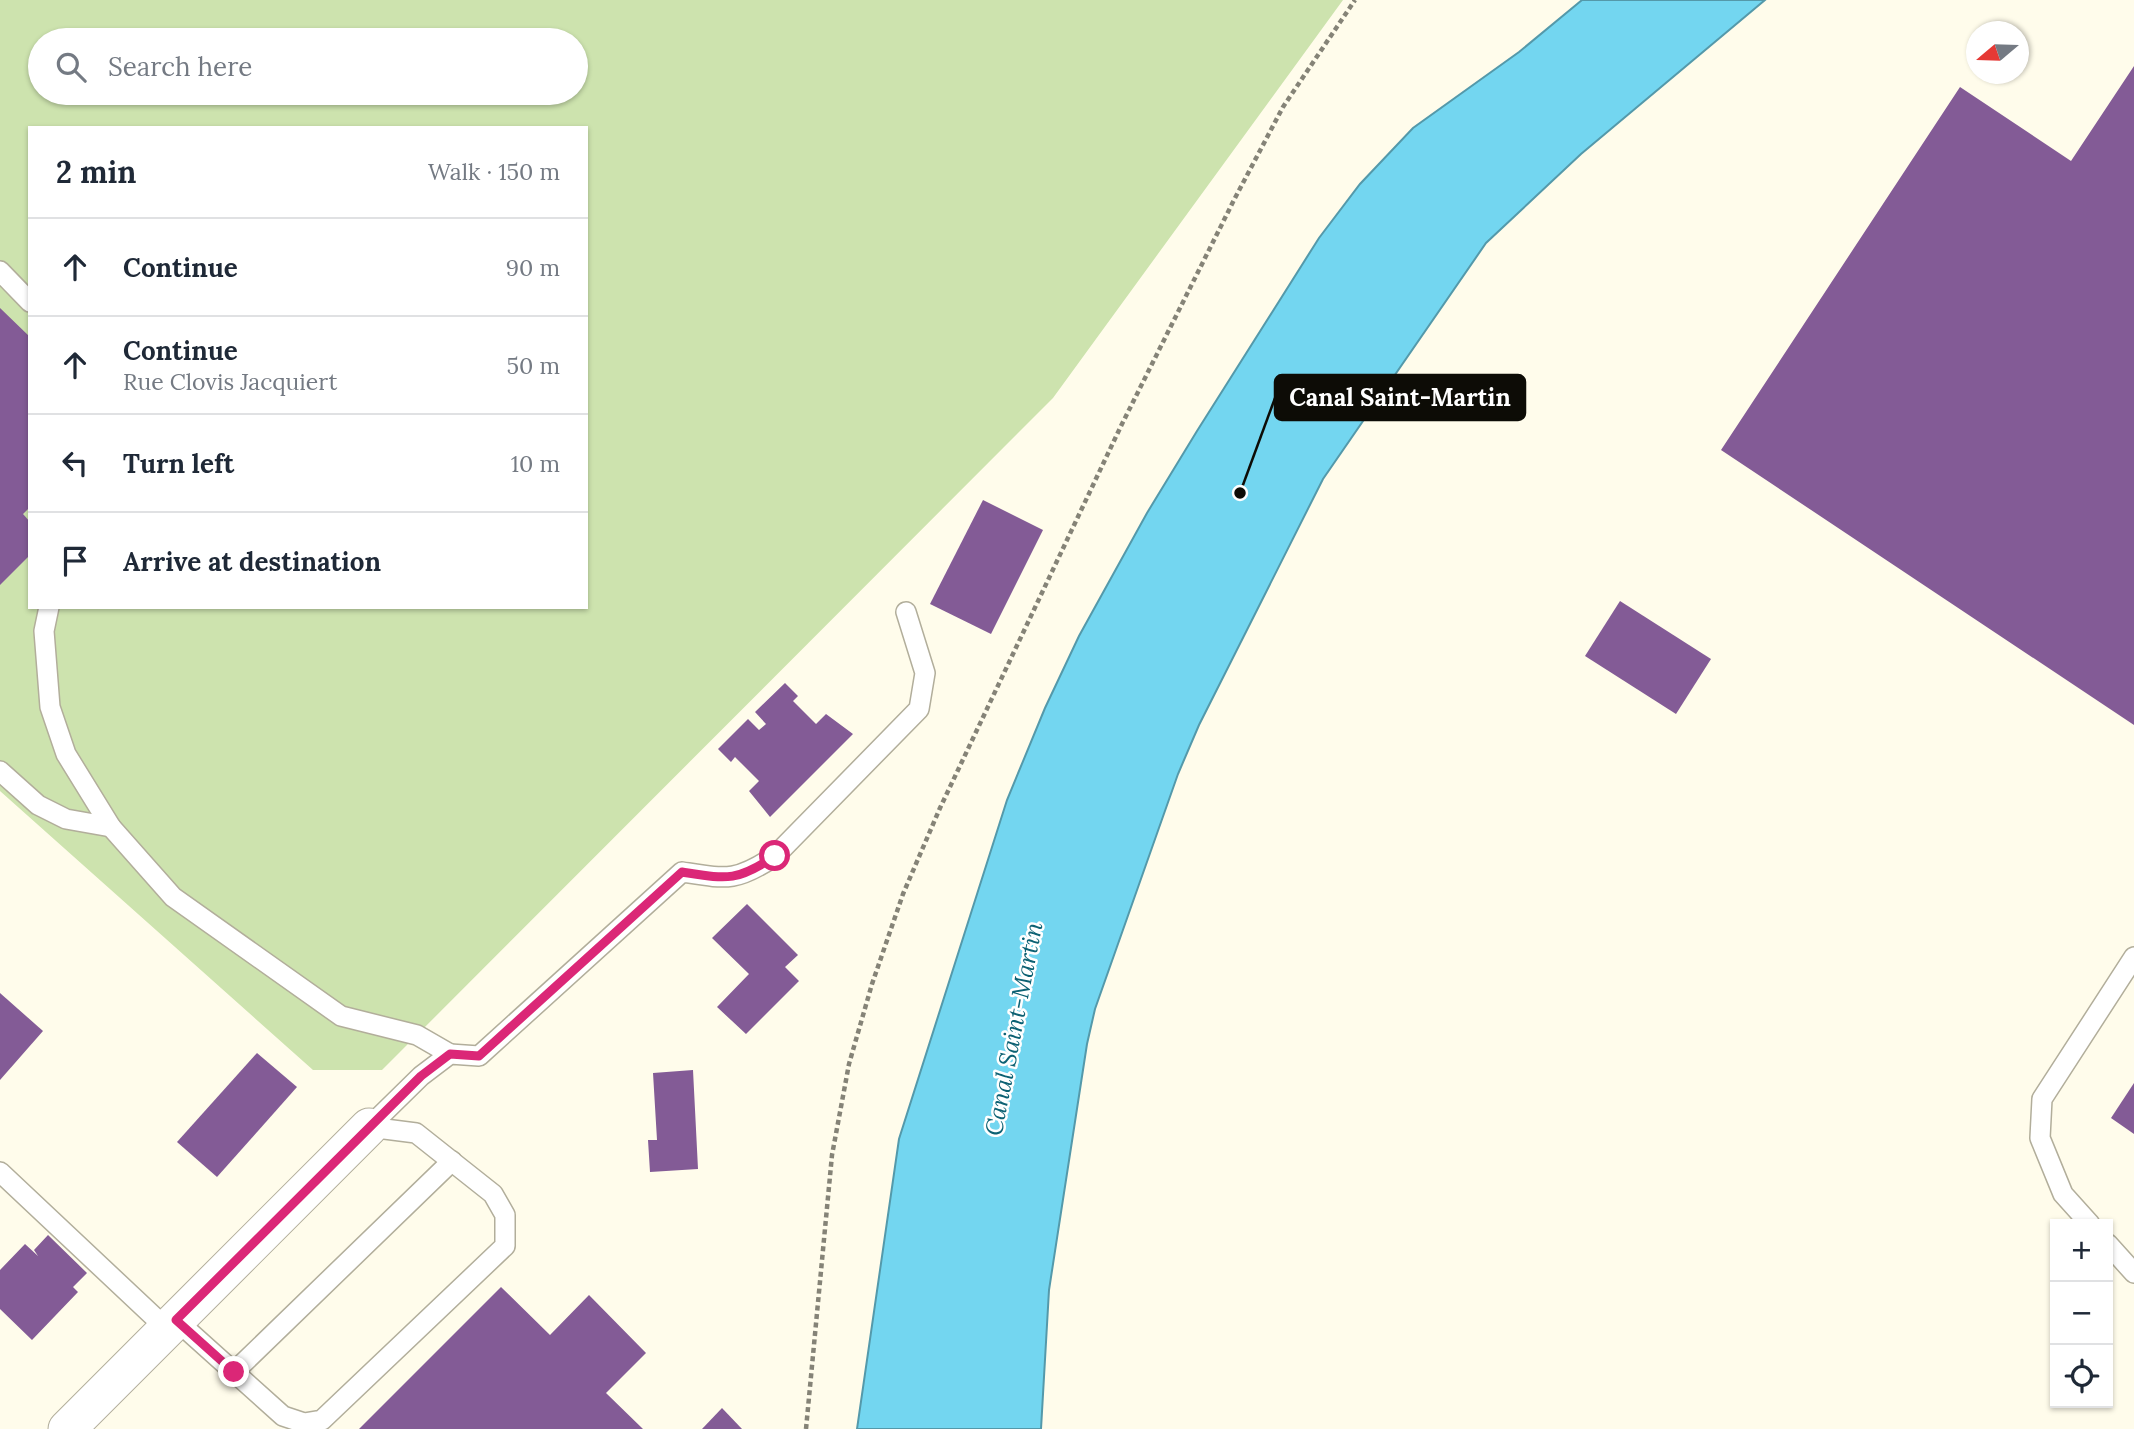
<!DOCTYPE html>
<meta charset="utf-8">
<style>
body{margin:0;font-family:Lora,serif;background:#f6f6f7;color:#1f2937}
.controls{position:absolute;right:21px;bottom:21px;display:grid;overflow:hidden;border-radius:0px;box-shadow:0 2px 5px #0004}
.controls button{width:63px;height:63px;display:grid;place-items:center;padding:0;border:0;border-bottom:2px solid #e0e1e3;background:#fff;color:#1f2937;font:35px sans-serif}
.compass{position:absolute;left:1966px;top:21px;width:63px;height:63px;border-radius:50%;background:#fff;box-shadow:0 2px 5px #0004;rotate:251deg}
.stop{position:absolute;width:21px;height:21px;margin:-16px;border:5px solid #db2777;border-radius:50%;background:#fff}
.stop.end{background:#db2777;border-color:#fff;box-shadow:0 2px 7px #0008}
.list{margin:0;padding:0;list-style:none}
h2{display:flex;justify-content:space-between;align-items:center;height:91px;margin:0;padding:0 28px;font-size:30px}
h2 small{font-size:23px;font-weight:400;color:#747a83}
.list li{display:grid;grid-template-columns:46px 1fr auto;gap:21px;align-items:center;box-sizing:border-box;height:98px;padding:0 28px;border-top:2px solid #e0e1e3}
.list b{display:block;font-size:26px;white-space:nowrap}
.list p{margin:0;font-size:23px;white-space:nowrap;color:#747a83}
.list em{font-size:23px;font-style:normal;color:#747a83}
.icon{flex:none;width:38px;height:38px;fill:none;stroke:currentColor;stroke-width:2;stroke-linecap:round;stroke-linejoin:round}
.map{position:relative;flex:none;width:2134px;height:1429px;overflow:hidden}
.search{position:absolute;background:#fff;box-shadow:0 2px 5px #0004;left:28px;top:28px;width:560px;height:77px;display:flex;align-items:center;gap:18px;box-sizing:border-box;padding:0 24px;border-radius:38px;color:#747a83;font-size:26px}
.panel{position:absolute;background:#fff;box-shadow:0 2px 5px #0004;left:28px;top:126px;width:560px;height:483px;border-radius:0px}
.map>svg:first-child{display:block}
.green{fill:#cde3ae;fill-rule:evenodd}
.water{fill:#73d6f0;stroke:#5499aa;stroke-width:2}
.building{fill:#835b96}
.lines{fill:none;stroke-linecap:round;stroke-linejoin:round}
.lane-casing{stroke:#b2ae9b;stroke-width:22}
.street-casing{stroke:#b2ae9b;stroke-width:39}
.path{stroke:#858377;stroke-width:4.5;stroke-dasharray:5 3.5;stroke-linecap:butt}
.lane{stroke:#fff;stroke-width:19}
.street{stroke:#fff;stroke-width:37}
.route{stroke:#db2777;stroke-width:9}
.labels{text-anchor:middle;stroke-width:5;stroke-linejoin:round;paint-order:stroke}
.water-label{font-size:24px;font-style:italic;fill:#0c6173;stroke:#fff}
.leader{fill:none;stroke:#0d0c06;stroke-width:2.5}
.callout-dot{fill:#0d0c06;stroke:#fff;stroke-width:2.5}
.callout{fill:#0d0c06;stroke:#0d0c06;stroke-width:2.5}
.callout-label{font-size:24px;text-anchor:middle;font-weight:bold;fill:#fff}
</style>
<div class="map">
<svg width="2134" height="1429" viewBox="0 0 2134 1429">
<rect width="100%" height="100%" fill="#fffceb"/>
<path class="green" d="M 0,0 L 1343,0 L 1053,398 L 382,1070 L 313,1070 L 0,791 ZM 40,40 L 576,40 L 576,93 L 40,93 ZM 30,128 L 586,128 L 586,607 L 30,607 Z"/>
<polygon class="water" points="1582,0 1765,0 1581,154 1486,243 1323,479 1199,725 1178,774 1095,1009 1087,1044 1049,1290 1041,1429 857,1429 899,1139 1007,800 1045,708 1079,636 1147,513 1197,431 1319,238 1360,184 1413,128 1519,52"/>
<g class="building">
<polygon points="2134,66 2134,725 1721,450 1960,87 2071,161"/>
<polygon points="0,308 30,337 30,507 23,514 30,522 30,555 0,585"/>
<polygon points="983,500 1043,530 991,634 930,604"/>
<polygon points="1620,601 1711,659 1676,714 1585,656"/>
<polygon points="785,683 798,696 793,701 816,724 826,714 853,734 770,817 749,791 759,781 735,757 731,762 718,749 748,719 759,730 766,724 755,712"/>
<polygon points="747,904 798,955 785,967 799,981 746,1034 717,1007 749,974 712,938"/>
<polygon points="0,993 43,1031 0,1080"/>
<polygon points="257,1053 297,1087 217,1177 177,1142"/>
<polygon points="693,1070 698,1169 650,1172 648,1140 657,1140 653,1073"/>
<polygon points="2134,1083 2134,1134 2111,1118"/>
<polygon points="48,1235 87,1273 73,1287 78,1292 32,1340 0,1309 0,1270 25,1244 38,1256 34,1250"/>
<polygon points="501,1287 550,1335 589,1295 646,1353 606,1393 643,1429 359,1429"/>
<polygon points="722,1408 742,1429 702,1429"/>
</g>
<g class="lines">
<g class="lane-casing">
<g id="lane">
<polyline points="0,271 30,302"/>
<polyline points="49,607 44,631 50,707 66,754 111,827 173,897 341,1016 417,1035 450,1054"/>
<polyline points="0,771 38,805 66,819 111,827"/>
<path d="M 369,1127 L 421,1076 L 450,1054 L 479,1056 L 682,872 C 727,879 736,882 775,856 L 919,709 L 925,673 L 906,612"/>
<polyline points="0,1172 167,1329"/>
<polyline points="2090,1224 2063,1194 2040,1138 2042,1099 2134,957"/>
<polyline points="2108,1244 2134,1273"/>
<polyline points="176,1320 283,1416 304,1423 322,1420 505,1246 505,1215 493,1194 416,1133 369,1127"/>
<polyline points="234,1372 452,1161"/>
</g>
</g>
<g class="street-casing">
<polyline id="street" points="67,1429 369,1127"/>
</g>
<polyline class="path" points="806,1429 832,1155 849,1064 872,984 903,894 940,808 1121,426 1235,198 1283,107 1355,0"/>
<use href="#lane" class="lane"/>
<use href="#street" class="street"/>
</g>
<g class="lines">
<path class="route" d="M 234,1372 L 176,1320 L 421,1076 L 450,1054 L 479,1056 L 682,872 C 727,879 736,882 775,856"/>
</g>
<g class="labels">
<g class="water-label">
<text transform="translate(1014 1029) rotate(-79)" y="8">Canal Saint-Martin</text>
</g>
</g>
<path class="leader" d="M1240 493L1275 398"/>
<circle class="callout-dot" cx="1240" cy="493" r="7"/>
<rect class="callout" x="1275" y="375" width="250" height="45" rx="7"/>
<g class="callout-label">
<text x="1400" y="406">Canal Saint-Martin</text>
</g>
</svg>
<div class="controls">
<button>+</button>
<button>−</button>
<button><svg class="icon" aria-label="locate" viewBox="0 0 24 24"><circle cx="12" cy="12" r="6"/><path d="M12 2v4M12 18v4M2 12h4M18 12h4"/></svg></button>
</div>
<svg class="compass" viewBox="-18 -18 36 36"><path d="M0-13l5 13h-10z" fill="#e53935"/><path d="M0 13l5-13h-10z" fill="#747a83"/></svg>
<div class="stop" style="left:775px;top:856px"></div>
<div class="stop end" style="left:234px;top:1372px"></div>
<div class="search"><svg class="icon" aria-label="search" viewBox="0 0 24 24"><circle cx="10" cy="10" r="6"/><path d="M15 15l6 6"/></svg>Search here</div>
<section class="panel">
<h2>2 min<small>Walk · 150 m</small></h2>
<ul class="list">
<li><svg class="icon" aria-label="ahead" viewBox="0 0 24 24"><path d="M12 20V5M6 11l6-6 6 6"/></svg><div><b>Continue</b></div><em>90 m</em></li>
<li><svg class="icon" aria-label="ahead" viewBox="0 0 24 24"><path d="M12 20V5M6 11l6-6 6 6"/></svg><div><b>Continue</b><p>Rue Clovis Jacquiert</p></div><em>50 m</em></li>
<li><svg class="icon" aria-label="left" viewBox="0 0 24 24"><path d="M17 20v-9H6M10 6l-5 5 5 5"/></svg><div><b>Turn left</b></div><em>10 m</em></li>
<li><svg class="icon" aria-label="arrive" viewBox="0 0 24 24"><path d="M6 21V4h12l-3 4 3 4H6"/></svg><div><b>Arrive at destination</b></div></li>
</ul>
</section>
</div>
